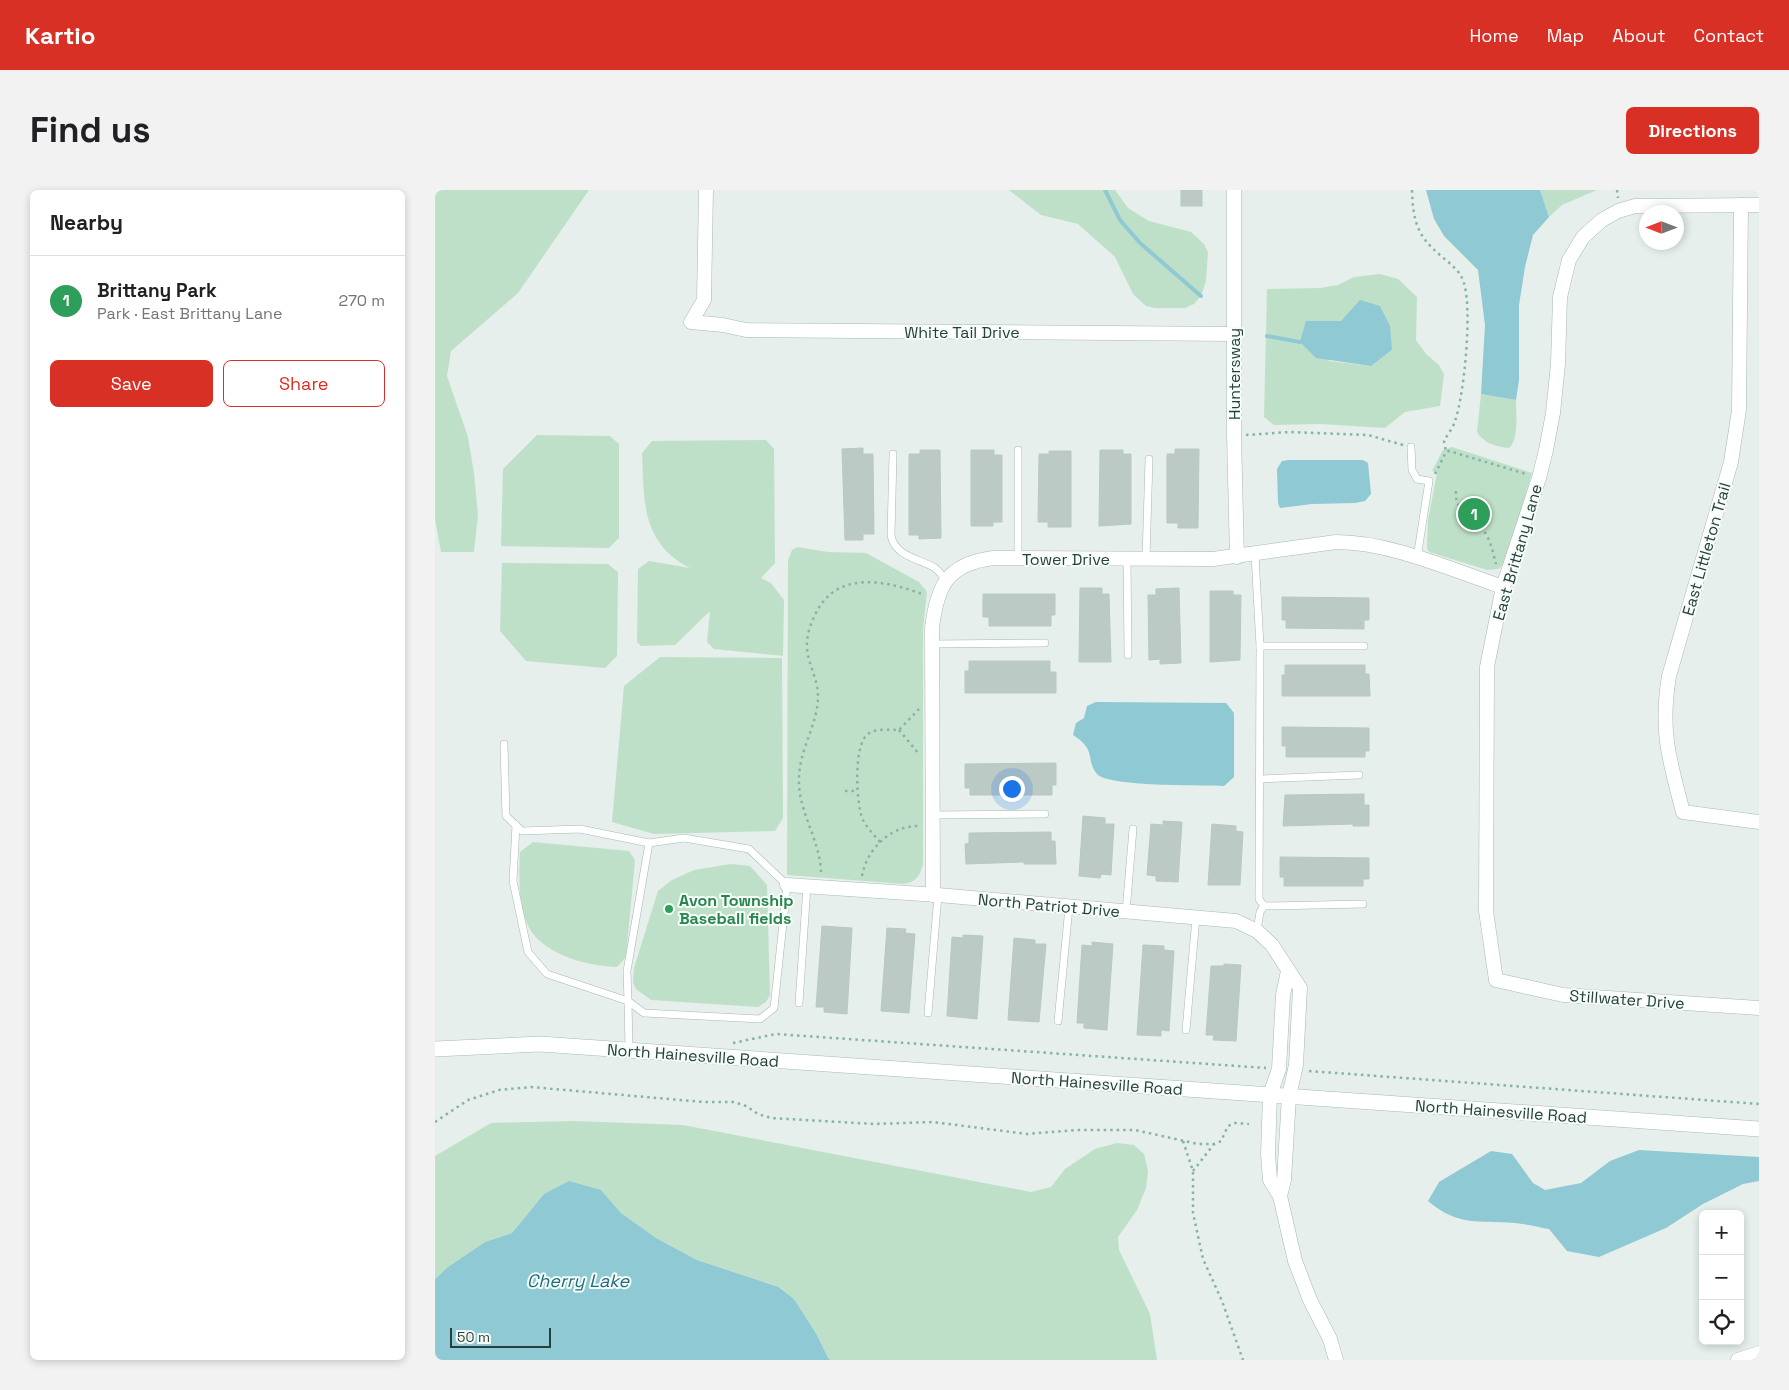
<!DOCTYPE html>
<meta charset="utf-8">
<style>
body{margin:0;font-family:"Space Grotesk",sans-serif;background:#f2f2f2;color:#202124}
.controls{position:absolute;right:15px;bottom:15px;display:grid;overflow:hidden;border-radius:8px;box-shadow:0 2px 8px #0003}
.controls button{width:45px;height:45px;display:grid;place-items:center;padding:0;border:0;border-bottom:1px solid #e0e0e0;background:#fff;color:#202124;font:25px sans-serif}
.compass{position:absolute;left:1204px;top:15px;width:45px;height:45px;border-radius:50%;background:#fff;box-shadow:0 2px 8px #0003;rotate:270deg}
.scale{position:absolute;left:15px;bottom:12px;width:101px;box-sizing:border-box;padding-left:5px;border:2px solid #24423a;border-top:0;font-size:14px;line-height:18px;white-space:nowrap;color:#24423a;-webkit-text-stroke:4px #f7fbf9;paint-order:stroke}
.you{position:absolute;left:576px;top:598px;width:18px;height:18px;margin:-12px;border:4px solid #fff;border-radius:50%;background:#1a73e8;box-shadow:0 0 0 8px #1a73e833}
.badge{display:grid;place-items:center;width:32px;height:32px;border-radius:50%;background:#d93025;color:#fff;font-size:16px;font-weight:700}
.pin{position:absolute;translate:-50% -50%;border:2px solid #fff;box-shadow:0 1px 5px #0006}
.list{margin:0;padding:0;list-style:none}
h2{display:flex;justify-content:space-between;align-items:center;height:65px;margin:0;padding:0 20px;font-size:21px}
h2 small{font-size:16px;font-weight:400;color:#757577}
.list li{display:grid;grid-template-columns:32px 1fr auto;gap:15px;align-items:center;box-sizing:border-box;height:90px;padding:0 20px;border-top:1px solid #e0e0e0}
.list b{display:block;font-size:19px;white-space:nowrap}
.list p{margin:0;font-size:16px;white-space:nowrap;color:#757577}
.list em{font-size:16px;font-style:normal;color:#757577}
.actions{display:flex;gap:10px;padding:15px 20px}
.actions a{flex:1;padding:11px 0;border:1px solid #d93025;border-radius:8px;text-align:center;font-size:18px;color:#d93025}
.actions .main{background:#d93025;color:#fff}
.icon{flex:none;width:28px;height:28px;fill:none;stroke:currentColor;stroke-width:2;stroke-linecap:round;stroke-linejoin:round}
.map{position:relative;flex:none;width:1324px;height:1170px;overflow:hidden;border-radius:8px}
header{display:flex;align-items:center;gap:30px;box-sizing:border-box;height:70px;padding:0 25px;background:#d93025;color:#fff}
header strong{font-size:24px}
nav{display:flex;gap:28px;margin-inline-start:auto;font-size:18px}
.intro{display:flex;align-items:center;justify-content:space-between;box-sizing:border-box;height:120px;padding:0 30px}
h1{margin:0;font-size:35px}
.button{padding:12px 22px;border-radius:8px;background:#d93025;color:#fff;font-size:18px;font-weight:700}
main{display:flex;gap:30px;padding:0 30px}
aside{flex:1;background:#fff;border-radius:8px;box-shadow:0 2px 8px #0003}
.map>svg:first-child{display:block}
.green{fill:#bfe0c8;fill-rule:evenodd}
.water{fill:#8ec9d4}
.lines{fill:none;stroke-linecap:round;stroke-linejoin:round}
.stream{stroke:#8ec9d4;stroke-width:4}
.building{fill:#bbcac4;stroke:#b8c9c2}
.service-casing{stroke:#a8b8b2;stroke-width:8}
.minor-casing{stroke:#a8b8b2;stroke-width:15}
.secondary-casing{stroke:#a4bbb3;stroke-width:16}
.path{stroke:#86b3a5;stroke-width:2.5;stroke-dasharray:2.5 4;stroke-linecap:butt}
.service{stroke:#fff;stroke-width:7}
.minor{stroke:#fff;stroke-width:14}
.secondary{stroke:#fff;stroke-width:15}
.leisure-dot{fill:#2e9e5b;stroke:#f7fbf9;stroke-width:2}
.labels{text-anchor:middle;stroke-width:4;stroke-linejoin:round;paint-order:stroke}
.street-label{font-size:16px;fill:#24423a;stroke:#f7fbf9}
.leisure-label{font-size:16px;font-weight:bold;fill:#27864d;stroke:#f7fbf9;text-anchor:start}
.water-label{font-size:18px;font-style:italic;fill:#1c6f80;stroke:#f7fbf9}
</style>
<header>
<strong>Kartio</strong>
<nav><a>Home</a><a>Map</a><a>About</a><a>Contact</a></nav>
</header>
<div class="intro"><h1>Find us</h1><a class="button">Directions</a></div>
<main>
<aside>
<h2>Nearby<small></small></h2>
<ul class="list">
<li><span class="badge" style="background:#2e9e5b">1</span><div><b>Brittany Park</b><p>Park · East Brittany Lane</p></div><em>270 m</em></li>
</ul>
<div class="actions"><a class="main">Save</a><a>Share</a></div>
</aside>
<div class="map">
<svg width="1324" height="1170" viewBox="0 0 1324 1170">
<rect width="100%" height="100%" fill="#e6efeb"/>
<g class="green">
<polygon points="0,0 154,0 83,103 16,161 12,186 33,247 39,283 43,326 39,362 6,362 0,329"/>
<polygon points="574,0 680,0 693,18 714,31 756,42 769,54 773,62 771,91 766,106 759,114 750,118 720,118 711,116 698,104 680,67 643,34 606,25"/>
<polygon points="1105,0 1162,0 1127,15 1114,27"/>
<path d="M 945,84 L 963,89 L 982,107 L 981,150 L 991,164 L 1004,175 L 1009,184 L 1005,216 L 970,222 L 950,238 L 886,234 L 839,235 L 829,227 L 832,99 L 885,98 L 903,95 L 919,87 ZM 920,117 L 957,160 L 936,176 L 894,171 L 871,131 L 906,131 Z"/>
<path d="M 1046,204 L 1081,210 C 1081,224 1084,249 1074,258 C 1062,257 1048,253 1042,242 Z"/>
<polygon points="102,245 175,246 184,254 184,348 174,358 66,356 68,279"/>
<path d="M 331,250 L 339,259 L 340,373 L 326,388 L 336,393 L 349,410 L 348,466 L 279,459 L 272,452 L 275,421 L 240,455 L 206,456 L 202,452 L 203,379 L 214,371 L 255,378 C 206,353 209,311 207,263 L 217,251 Z"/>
<polygon points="1017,257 1097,283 1074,361 1069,374 1063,379 1052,380 994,362 992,358 993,330 1002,283 997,281 1008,260"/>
<path d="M 362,357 L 393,362 L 431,363 L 484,392 L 492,402 L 488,439 L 488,674 C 485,686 481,692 469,694 L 352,685 L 353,370 L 357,360 Z"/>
<polygon points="67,373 173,374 183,382 182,466 170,478 91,471 65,441"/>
<polygon points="225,467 347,468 348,628 340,641 219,644 177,632 189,496"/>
<path d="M 98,652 L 194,661 L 200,670 L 191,767 L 182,777 C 151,776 103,764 91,731 C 83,709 84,685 85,662 Z"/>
<polygon points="296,674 315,676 332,695 335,805 331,812 323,817 216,810 201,799 198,793 199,778 223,701 237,690 259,680"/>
<polygon points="139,931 248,935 596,1002 616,997 630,979 660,959 682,953 699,955 709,964 713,981 711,998 702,1020 683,1047 684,1060 715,1124 722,1170 396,1170 393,1168 382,1145 359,1109 345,1097 262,1070 221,1048 186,1023 166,1000 109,1004 77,1043 50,1052 13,1077 0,1089 0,966 56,933"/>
</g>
<g class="water">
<polygon points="991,0 1105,0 1114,27 1098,45 1090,77 1084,115 1084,190 1081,210 1046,204 1050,135 1043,80 1009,46 999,29"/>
<polygon points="925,110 945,116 955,136 957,160 936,176 881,168 865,152 871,131 906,131"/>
<polygon points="854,270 928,270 933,273 936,304 930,311 920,313 877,314 845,318 843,313 842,279 847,271"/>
<path d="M 661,512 L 791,513 L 799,523 L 799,587 L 789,596 C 768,595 673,597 662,584 C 650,570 663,561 638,545 L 641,533 L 649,528 L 652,516 Z"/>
<path d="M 1204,960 L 1324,967 L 1324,991 L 1308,994 L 1268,1014 L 1231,1038 L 1164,1067 L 1132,1061 L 1114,1039 C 1103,1037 1091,1034 1080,1033 C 1043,1030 1024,1037 993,1011 L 1004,992 L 1056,961 L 1077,964 L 1098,993 L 1110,1000 L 1146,993 L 1175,971 Z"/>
<polygon points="134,991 166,1000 186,1023 221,1048 262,1070 344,1097 359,1109 382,1145 393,1168 396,1170 0,1170 0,1089 13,1077 50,1052 77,1043 109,1004"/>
</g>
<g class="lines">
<g class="stream">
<polyline points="670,0 685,30 705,53 766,106"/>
<polyline points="832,146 865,152"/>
</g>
</g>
<g class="building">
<rect x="746" y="0" width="21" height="16"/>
<polygon points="428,258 428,264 438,264 439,344 428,344 428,350 410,350 407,259"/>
<polygon points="740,259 764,259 763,338 743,338 743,333 732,333 732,264 740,264"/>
<polygon points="485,260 505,260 506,348 484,349 484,345 474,345 474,264 485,264"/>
<polygon points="536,260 559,260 559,265 567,265 567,332 558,332 558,336 536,336"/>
<polygon points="665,260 688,260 688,264 696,264 696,334 664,336"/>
<polygon points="614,261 636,261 636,337 613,337 613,332 603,332 604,264 614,264"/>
<polygon points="645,398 667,398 667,404 674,404 676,472 644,472"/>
<polygon points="744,398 746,473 725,474 725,469 714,470 713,405 721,405 721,399"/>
<polygon points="775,401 798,401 798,405 806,405 805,470 775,472"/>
<polygon points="548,404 620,404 620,425 616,425 616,436 554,436 554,427 548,427"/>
<polygon points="847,407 934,408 934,430 929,430 929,439 851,438 851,430 847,430"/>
<polygon points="534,471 615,471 615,482 621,482 621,503 530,503 530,481 534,481"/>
<polygon points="850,475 930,475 930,484 934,484 935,506 847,506 847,485 850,485"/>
<polygon points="847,537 934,538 934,561 930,561 930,567 851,567 851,556 847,556"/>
<polygon points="621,573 621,595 617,595 617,605 535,605 535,598 530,598 530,574"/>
<polygon points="929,604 929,615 934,615 934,636 918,636 918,634 848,636 850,605"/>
<polygon points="648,626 670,628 670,634 679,634 676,685 666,684 665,688 644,686"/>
<polygon points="728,631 747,632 743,692 721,691 721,686 712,685 716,634 728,635"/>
<polygon points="777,634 801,636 801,641 808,642 805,695 773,695"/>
<polygon points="616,642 616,651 620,651 621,674 589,674 589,672 531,674 530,654 534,653 534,643"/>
<polygon points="845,667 934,668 934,689 928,689 928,696 849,696 849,687 845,687"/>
<polygon points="387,736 417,738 412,824 389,822 389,817 381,817"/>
<polygon points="452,738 471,739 470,743 480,744 474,823 446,821"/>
<polygon points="528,745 548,746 542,829 512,826 517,747 528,748"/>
<polygon points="579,748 600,750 600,754 611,754 604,832 573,830"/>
<polygon points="657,752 678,754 672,840 649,838 649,833 642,833 647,755 657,756"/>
<polygon points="708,755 729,756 729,760 739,761 734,841 726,840 726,846 702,845"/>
<polygon points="789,774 806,775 801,851 778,850 779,845 771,845 776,776 789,776"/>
</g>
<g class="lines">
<g class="service-casing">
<g id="service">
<polyline points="976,257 977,280 982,289 994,291 982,368"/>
<path d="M 458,264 L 456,346 C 461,367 483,368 500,378 C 504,381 507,386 511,390"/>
<polyline points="820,365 825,456 824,709 829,716 825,722 822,741"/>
<polyline points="583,369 583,260"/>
<polyline points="692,369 693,465"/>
<polyline points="711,369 714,269"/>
<polyline points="496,454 610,453"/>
<polyline points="825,456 929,456"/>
<polyline points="69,554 71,626 87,641 145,639 214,653"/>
<polyline points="825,589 924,585"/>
<polyline points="497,625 610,624"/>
<polyline points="81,635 78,691 93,762 112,784 193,811 194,860"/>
<polygon points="249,648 314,659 352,695 339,818 325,829 209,823 193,811 192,781 214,653"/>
<polyline points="829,716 928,714"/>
<polyline points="691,722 698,639"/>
<polyline points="364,813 372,696"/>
<polyline points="493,823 503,705"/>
<polyline points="623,831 634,717"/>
<polyline points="751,840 761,728"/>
</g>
</g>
<g class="minor-casing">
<g id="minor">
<polyline points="271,0 269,110 256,132 288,135 311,140 799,144"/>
<polyline points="799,0 799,245 802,367"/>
<path d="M 1306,15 L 1304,220 L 1296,272 L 1234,486 C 1225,541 1234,569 1248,622 L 1324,632"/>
<polyline points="1324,15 1200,16 1183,21 1167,30 1148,47 1134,70 1125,107 1123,174 1118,223 1111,260 1104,288 1068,397 1052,477 1051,721 1061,790 1128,805 1324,818"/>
<polyline points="352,695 503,705 801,731 822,741 837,755 865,798 861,875 854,906 849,990 845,1006"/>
<path d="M 498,705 L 497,438 C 502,396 512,374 558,368 L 778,369 L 901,352 C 956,352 1017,380 1068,397"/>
<polyline points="853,781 848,805 844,879 835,905 833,964 835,990 845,1006 860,1071 875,1110 895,1149 901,1170"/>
<polyline points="1303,1170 1324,1163"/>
</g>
</g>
<g class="secondary-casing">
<polyline id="secondary" points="0,859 105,854 1324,939"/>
</g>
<g class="path">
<path d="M 977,0 C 978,31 982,46 1006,66 C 1014,73 1023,79 1027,88 C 1039,111 1029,207 1020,231 C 1018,238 1012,245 1009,251 L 1011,262"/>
<polyline points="1182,0 1183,8"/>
<polyline points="811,245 855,242 933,245 968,255"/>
<polyline points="1000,284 1011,262 1014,261 1091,284"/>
<path d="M 1021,301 C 1019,323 1039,325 1049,341 C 1056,351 1058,363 1061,374"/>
<polyline points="464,540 484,564"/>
<polyline points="410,601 423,601"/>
<path d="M 445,652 C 439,645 432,638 428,630 C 421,615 418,554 433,544 C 441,538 454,540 464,540 L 484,519"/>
<path d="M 386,682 C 385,649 362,620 364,587 C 365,558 383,534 383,506 C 383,489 373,474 372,458 C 371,446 376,432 382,421 C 404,380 452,391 487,404"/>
<path d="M 427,686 C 432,659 455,636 483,636"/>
<polyline points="298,853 341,844 831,878"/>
<polyline points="874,881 1324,914"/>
<polyline points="0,932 33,910 64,900 96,897 268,912 299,912 311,916 323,924 336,928 440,934 498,932 592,944 641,940 700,940 763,954 780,954 786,951 793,936 800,933 814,934"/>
<polyline points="748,951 758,981 758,1023 768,1069 787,1111 808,1170"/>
<polyline points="758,981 779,954"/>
</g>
<use href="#service" class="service"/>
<use href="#minor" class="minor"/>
<use href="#secondary" class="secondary"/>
</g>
<circle class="leisure-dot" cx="234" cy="719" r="5"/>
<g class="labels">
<g class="street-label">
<text x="527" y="148">White Tail Drive</text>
<text transform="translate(799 184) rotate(-90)" y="6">Huntersway</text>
<text transform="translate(1271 359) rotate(-74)" y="6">East Littleton Trail</text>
<text transform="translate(1082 362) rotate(-74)" y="6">East Brittany Lane</text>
<text x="631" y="375">Tower Drive</text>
<text transform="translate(614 715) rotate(5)" y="6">North Patriot Drive</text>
<text transform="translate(1192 809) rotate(4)" y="6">Stillwater Drive</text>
<text transform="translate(258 865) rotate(4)" y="6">North Hainesville Road</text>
<text transform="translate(662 893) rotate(4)" y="6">North Hainesville Road</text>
<text transform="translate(1066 921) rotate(4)" y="6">North Hainesville Road</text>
</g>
<g class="leisure-label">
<text x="244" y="716">Avon Township<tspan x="244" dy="18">Baseball fields</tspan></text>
</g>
<g class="water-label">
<text x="143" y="1097">Cherry Lake</text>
</g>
</g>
</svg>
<div class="controls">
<button>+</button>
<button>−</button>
<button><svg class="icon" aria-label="locate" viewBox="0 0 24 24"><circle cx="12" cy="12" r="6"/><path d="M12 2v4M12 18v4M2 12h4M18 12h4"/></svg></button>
</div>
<svg class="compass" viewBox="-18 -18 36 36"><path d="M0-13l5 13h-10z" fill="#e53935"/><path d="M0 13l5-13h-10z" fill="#757577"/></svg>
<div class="scale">50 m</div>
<div class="you"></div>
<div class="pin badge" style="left:1039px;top:324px;background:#2e9e5b">1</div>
</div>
</main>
